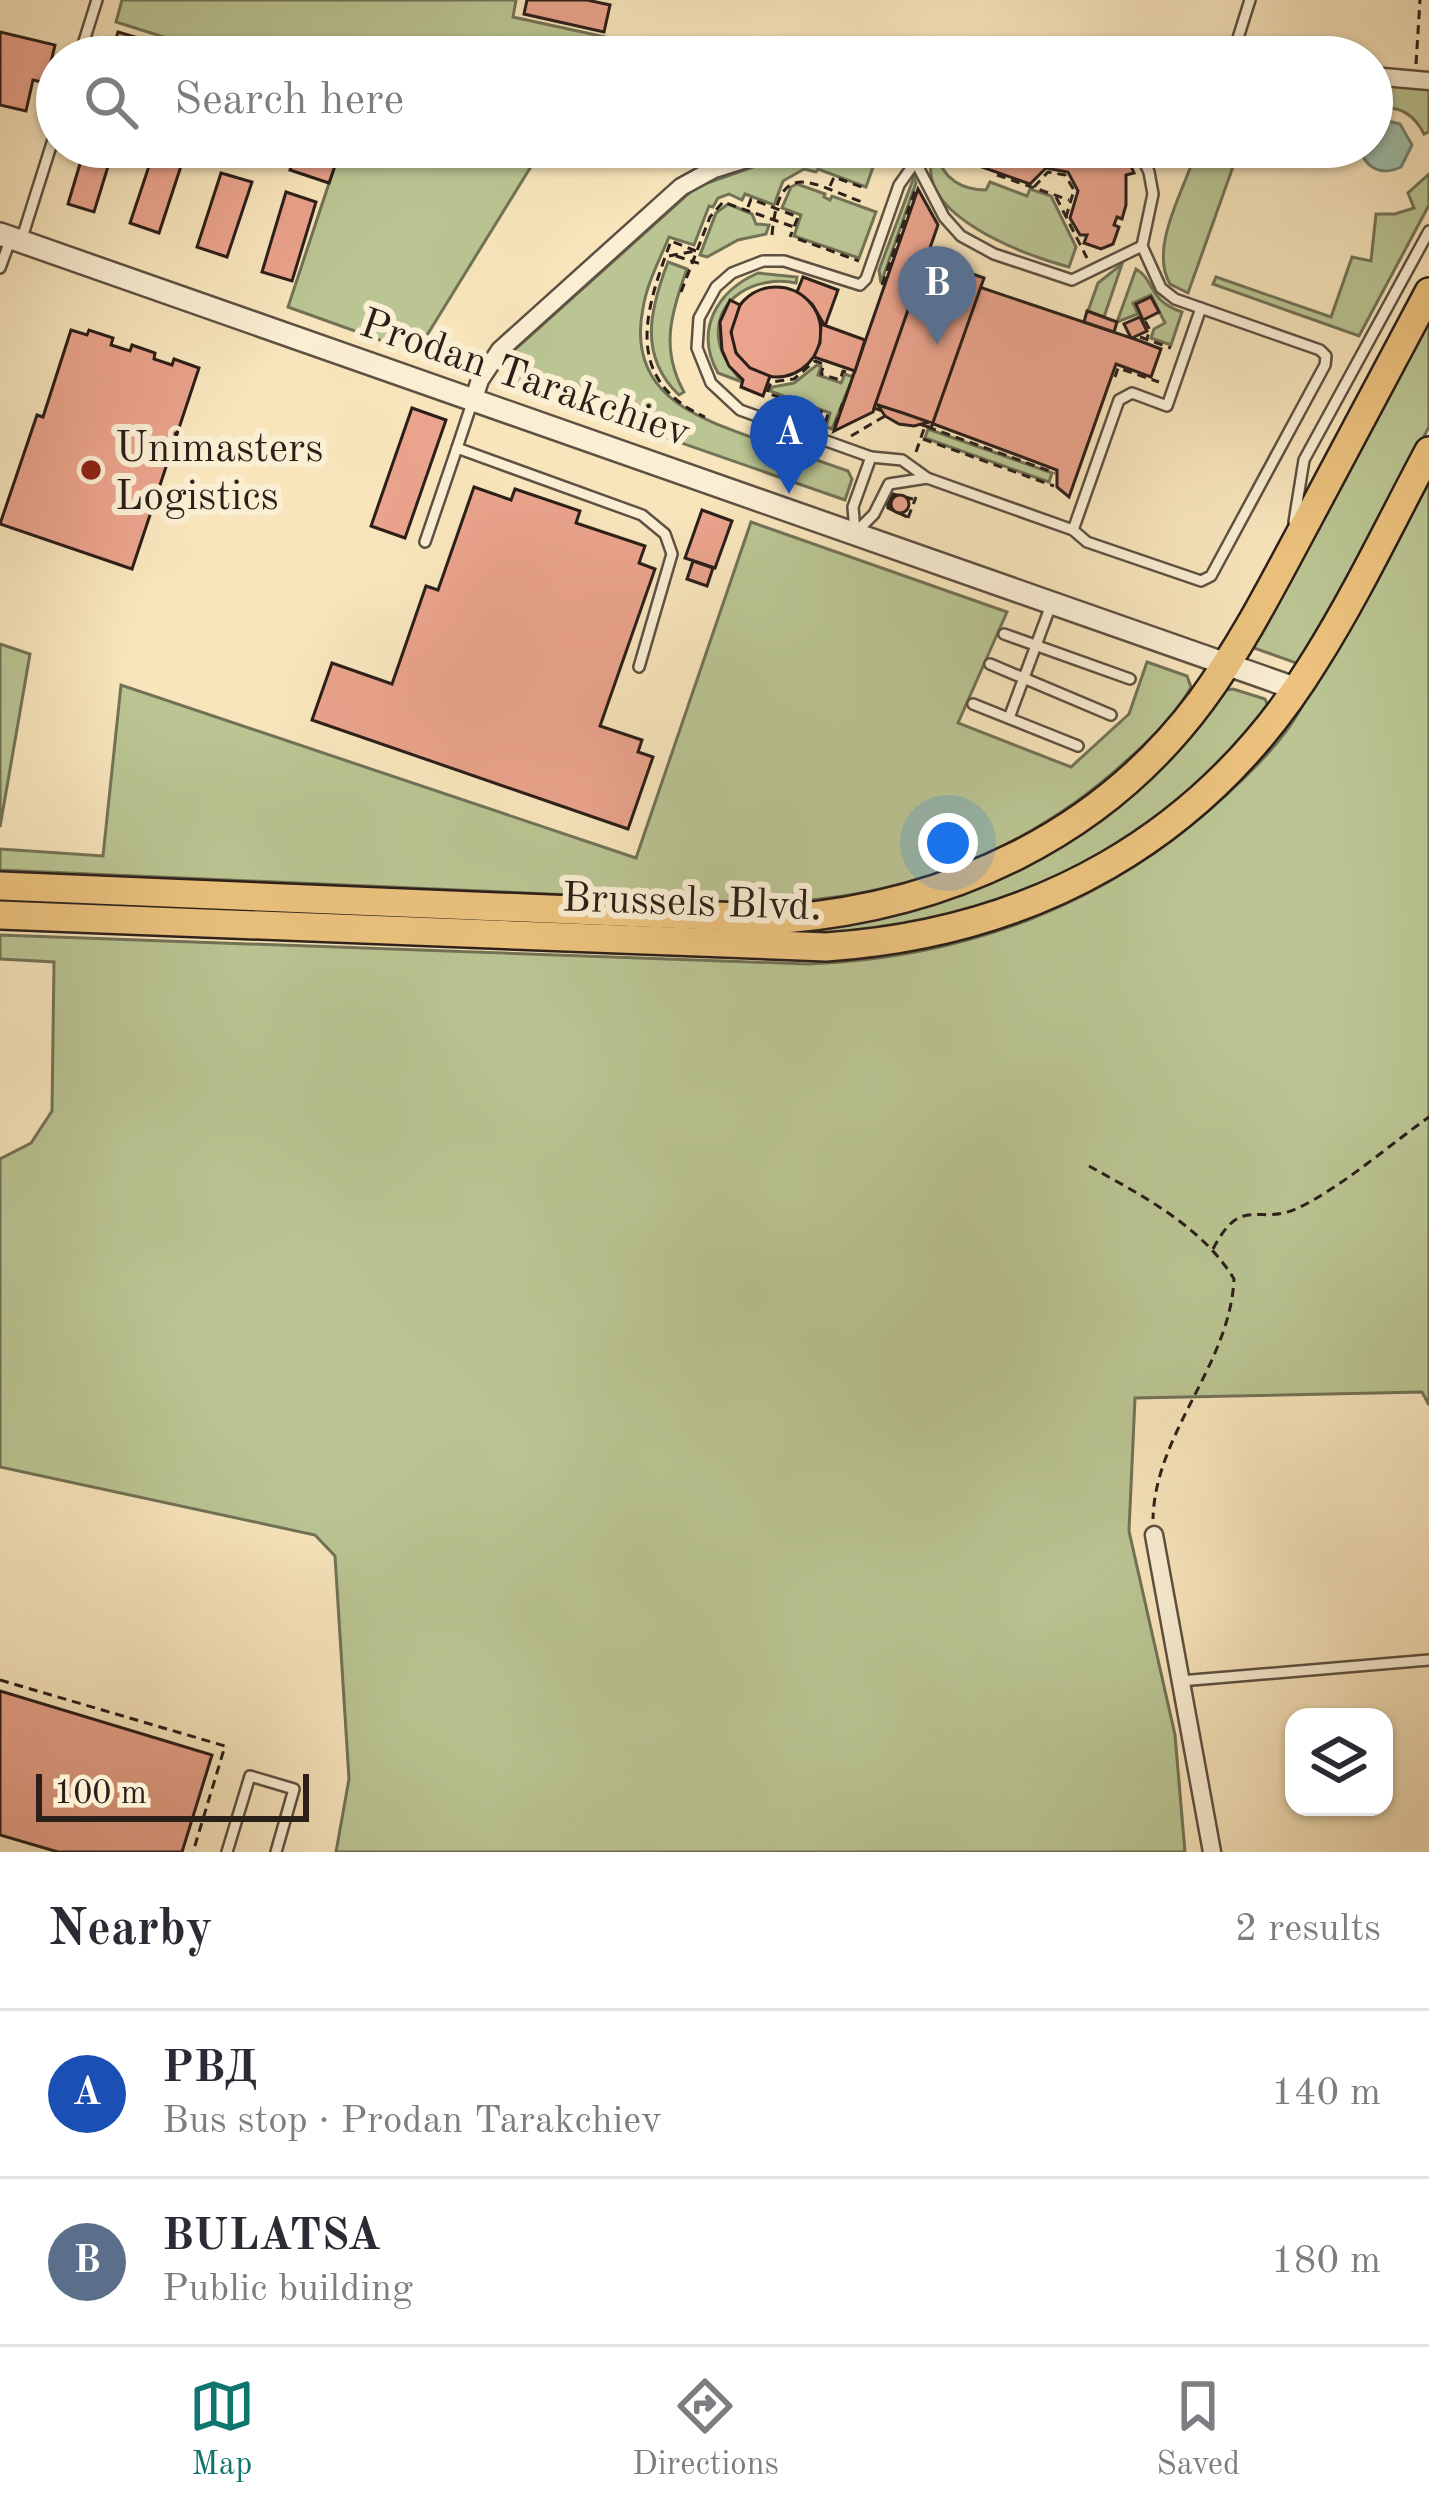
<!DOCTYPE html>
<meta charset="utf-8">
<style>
body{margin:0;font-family:"Old Standard TT",serif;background:#f2f2f3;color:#2b2b33}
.controls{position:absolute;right:36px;bottom:36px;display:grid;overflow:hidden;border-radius:24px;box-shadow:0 3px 9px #0004}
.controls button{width:108px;height:108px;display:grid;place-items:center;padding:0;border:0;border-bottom:3px solid #e1e1e2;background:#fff;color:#2b2b33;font:60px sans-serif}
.scale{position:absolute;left:36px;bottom:30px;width:273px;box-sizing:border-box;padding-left:12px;border:6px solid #2b1f19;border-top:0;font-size:33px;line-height:42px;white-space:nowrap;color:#2b1f19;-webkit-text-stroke:9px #faeed3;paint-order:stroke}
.you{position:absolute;left:948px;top:843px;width:42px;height:42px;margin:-30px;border:9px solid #fff;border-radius:50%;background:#1a73e8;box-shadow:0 0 0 18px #1a73e833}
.badge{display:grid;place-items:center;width:78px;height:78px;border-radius:50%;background:#0f766e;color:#fff;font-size:39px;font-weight:700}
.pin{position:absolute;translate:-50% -99px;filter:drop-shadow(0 3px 6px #0008)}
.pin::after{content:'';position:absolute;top:63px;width:42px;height:36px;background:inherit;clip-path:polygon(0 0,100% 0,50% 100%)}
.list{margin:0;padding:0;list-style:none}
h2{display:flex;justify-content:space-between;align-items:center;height:156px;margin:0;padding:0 48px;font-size:51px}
h2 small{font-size:39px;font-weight:400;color:#7c7c81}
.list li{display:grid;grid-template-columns:78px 1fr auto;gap:36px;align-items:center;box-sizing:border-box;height:168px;padding:0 48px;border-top:3px solid #e1e1e2}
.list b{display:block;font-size:45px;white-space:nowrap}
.list p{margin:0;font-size:39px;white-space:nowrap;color:#7c7c81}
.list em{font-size:39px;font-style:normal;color:#7c7c81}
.icon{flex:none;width:66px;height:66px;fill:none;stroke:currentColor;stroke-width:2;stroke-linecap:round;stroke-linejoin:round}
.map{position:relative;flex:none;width:1429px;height:1852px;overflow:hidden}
.search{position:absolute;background:#fff;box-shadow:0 3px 9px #0004;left:36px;right:36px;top:36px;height:132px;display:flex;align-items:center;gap:30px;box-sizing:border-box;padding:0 42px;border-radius:66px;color:#7c7c81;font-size:45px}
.sheet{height:492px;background:#fff}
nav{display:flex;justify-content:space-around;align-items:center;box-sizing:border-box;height:168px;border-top:3px solid #e1e1e2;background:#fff;font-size:33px;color:#7c7c81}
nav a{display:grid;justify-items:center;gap:6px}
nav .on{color:#0f766e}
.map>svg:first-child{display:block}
.green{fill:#bac593;stroke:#727256;stroke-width:3}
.water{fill:#9fc0ab;stroke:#718071;stroke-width:3}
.building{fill:#eaa38c;stroke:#2b1f19;stroke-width:3}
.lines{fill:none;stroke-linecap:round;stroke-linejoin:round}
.service-casing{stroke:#5e5042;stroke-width:14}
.minor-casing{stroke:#5e5042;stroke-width:21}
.tertiary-casing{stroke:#5e5042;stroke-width:26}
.primary-casing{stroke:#2b1f19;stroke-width:32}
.path{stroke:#2b1f19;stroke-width:3;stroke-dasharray:9 6;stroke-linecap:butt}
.service{stroke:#faeed3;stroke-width:9}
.minor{stroke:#faeed3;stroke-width:16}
.tertiary{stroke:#faeed3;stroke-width:21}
.primary{stroke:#ecc27e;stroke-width:27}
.poi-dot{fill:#8f2418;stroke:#faeed3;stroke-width:4.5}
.labels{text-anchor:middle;stroke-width:12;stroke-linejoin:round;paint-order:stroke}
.street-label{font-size:42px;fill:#2b1f19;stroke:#faeed3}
.poi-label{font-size:42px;fill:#2b1f19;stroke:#faeed3;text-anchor:start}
</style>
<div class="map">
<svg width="1429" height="1852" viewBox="0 0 1429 1852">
<rect width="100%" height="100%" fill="#f8e5bc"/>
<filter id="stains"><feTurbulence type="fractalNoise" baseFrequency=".00167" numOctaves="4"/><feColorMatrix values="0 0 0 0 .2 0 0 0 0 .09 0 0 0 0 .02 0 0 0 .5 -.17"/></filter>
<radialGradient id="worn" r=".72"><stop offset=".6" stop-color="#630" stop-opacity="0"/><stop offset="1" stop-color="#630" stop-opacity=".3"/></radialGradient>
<g class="green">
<polygon points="122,0 516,0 513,17 610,38 598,57 227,57 116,22"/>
<path d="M 1372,84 L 1429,89 L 1429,132 L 1424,134 C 1413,112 1396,104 1372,109 Z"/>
<polygon points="341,147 543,147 416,353 288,307"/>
<path d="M 810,147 L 880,147 L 866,187 L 818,169 L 816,172 L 804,169 L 783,181 L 774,205 L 745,194 L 742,200 L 729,194 L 718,198 L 713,207 L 709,206 L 694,245 L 669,237 C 660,259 647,283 643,308 C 626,394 695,417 759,440 C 789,450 819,461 848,471 L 852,479 L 845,500 L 515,385 L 508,377 L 509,355 L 696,187 Z"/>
<path d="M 1172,147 L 1185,151 L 1187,147 L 1240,147 L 1188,293 L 1170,284 C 1150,250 1180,197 1192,163 L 1169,154 Z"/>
<path d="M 938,155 C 942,179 963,190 986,190 L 990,182 L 1027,196 L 1030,189 L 1051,196 L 1076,247 L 1069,267 C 1027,256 913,215 933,156 Z"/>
<polygon points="1429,174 1429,205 1359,336 1213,284 1216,277 1331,317 1352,257 1371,261 1376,214 1395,214 1414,208 1408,193"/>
<polygon points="914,177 916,183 881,283 879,270"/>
<polygon points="797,184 825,194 824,197 830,200 832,196 876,212 859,258 794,236 801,215 782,208 791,187"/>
<polygon points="728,204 752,214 756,224 769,225 766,234 738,240 707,257 700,255 716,213"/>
<path d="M 668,262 L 687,269 C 671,313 660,349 684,392 L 679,395 C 638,356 650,309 668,262 Z"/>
<polygon points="1122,264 1104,317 1088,311 1098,283"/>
<path d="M 1136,269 C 1156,281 1147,300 1182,312 L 1171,345 L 1151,338 L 1154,329 L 1165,323 L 1151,295 L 1133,303 L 1138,314 L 1117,322 Z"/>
<path d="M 758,273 L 797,277 L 796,283 C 758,275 712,297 719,341 C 722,358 733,370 742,382 L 718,373 C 694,330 717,291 758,273 Z"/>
<polygon points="1429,314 1429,427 1303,661 1296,663 1254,648 1252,646"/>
<polygon points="817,365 821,366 818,375 841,383 845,374 853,377 832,429 826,427 830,413 770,391 772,387 794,383"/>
<polygon points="928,429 1052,473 1049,482 925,438"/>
<path d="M 1429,473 L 1429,1405 L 1422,1392 L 1135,1398 L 1129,1531 L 1175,1735 L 1185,1852 L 336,1852 L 349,1779 L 335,1556 L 315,1535 L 0,1467 L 0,1159 L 31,1143 L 52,1111 L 54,962 L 0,959 L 0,935 L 808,964 C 965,958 1108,905 1224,797 C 1250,773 1279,745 1297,715 C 1344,637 1386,554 1429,473 Z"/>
<path d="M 751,522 L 1007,612 L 958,723 L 1071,767 L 1129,714 L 1147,662 L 1187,676 L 1191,687 C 1176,715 1148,742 1124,763 C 1021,856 894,902 755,903 L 0,870 L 0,849 L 103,856 L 121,685 L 636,858 Z"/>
<polygon points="0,644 30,654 0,827"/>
<path d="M 1233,689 L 1265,699 L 1268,706 C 1197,808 1078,879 961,914 C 923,925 881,928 842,934 L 0,904 L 0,899 L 911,910 L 1015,870 L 1226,690 Z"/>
</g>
<path class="water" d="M 1384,120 L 1400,124 L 1412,145 L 1401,167 C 1382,176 1366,169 1360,149 L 1372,147 L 1372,124 Z"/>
<g class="building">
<polygon points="527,0 587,0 610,5 604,32 524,14"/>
<polygon points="0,32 55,45 46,83 33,80 26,111 0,105"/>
<polygon points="118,32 162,45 158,57 110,57"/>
<polygon points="85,147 114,147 94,212 68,204"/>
<polygon points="297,147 337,160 329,183 290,170"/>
<polygon points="985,147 1123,147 1134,173 1126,175 1126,205 1122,219 1117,217 1114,225 1119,227 1113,244 1101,249 1084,243 1087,235 1080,235 1070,218 1078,191 1068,172 1046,168 1030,184 976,165"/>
<polygon points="154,151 183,160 159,233 130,223"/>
<polygon points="221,173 252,182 227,257 197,247"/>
<polygon points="918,189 938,225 923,268 1131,338 1124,324 1140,317 1147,331 1132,338 1161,349 1151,377 1116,364 1069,497 1057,487 1057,470 931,423 901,418 876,404 873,412 834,431"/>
<polygon points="286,192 316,202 292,281 262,272"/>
<polygon points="926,258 984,278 931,428 874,408"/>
<polygon points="803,277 838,290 825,326 812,304 797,292"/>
<circle cx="776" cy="332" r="45"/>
<polygon points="1151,297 1159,312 1143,320 1136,304"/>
<polygon points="730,300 740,305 731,332 736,353 750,368 770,376 763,396 741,387 743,380 729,366 722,350 720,322"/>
<polygon points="1087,311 1117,322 1114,332 1084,322"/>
<polygon points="821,324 865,340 855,371 814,357 820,343"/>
<polygon points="71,330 87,335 89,330 113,338 111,345 130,351 132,345 155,353 154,359 172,365 174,359 199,368 132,569 0,524 37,415 43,417"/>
<polygon points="878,405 903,413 929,422 914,426 899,424 885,416"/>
<polygon points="412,408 446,420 405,538 371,526"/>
<polygon points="474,487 511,500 515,489 580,511 576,523 645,546 639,563 655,569 600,726 642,740 638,752 653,757 628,829 312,720 332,663 392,684 426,586 438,590"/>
<polygon points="893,494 913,499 895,496 890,500 891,507 907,517 888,508 887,499"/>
<circle cx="900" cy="504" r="9"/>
<polygon points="702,510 732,521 715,568 685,558"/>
<polygon points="693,561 713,568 707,586 687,579"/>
<polygon points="0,1691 212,1755 182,1852 58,1852 0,1835"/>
</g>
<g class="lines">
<g class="service-casing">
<g id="service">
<polyline points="79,57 97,0"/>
<polyline points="1232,57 1250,0"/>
<polyline points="926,147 899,185 866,279 860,285 784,261 763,261 732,273 716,287 699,318 697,348 711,383 740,410 871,457 902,460 927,478 1073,530 1087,542 1201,581 1211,576 1325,365 1326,356 1320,350 1175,299 1161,288 1142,246 1153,194 1149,172 1137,147"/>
<polyline points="914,159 944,217 961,236 994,254 1072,280 1142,246"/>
<polyline points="21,241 57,127"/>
<polyline points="0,268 11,238"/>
<polyline points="472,403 457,448 642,515 665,534 672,554 639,667"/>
<polyline points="1294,522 1304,460 1429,231"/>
<polyline points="1073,530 1119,400 1132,393 1167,406 1201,308"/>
<polyline points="855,532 853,507 871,457"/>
<polyline points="855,533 874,514 889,484 927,478"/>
<polyline points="425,542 457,448"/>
<polyline points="1004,634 1130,679"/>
<polyline points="990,664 1111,715"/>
<polyline points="973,704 1078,746"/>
<polyline points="1009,718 1051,605"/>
<polyline points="1180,1681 1429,1660"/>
<polyline points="227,1852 250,1776 294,1789 276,1852"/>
</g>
</g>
<g class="minor-casing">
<g id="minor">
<polyline points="1068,57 1101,54 1138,57"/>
<polyline points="1372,76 1429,81"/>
<polyline points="474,398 480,380 500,350 681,187 714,169 784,147"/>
<polyline points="1154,1535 1212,1852"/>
</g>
</g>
<g class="tertiary-casing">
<polyline id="tertiary" points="0,234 1297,689"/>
</g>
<g class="primary-casing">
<g id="primary">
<path d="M 0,886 L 785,919 C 949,905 1101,836 1201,701 C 1243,644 1275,580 1308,519 C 1348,443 1389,368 1429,292"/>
<path d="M 0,915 L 826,947 C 1033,933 1206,839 1316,659 C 1358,592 1392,520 1429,451"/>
</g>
</g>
<g class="path">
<polyline points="1416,64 1420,0"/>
<polyline points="1185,147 1186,147"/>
<polyline points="997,175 1069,200"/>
<polyline points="830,186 834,177 867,189"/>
<polyline points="1034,187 1048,172 1065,175 1074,190 1066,217"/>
<polyline points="1056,197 1087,258"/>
<polyline points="748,207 751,199 798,217 790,237"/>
<path d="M 772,235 C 779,157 810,183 862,202"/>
<polyline points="798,239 859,261"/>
<path d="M 696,251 L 671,241 C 646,308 621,379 705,417"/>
<polyline points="669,256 695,251"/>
<polyline points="676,256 701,264"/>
<polyline points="882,285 915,190"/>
<polyline points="681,292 710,217 723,202 794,227"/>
<polyline points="1145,321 1150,330 1147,338"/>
<polyline points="1140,337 1171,348"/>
<polyline points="390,347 405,346 439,357"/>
<polyline points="429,360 475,354"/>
<polyline points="1115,377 1118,368 1159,382"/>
<polyline points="825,423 828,414 767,393 771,382 794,379 815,361 824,364 821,374 840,380 843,371 852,374"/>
<polyline points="835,426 844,399"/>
<polyline points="851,436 885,416"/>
<polyline points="923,439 1054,486"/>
<polyline points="916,452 925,426 1055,473"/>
<polyline points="908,518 916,497"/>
<path d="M 1089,1166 C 1141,1195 1202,1226 1234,1279 C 1230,1365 1155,1433 1153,1519"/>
<path d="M 1213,1249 C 1242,1193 1258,1227 1298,1208 C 1342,1187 1388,1146 1429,1117"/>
<polyline points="0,1680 225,1746 193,1852"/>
</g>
<use href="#service" class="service"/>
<use href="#minor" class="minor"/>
<use href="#tertiary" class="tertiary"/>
<use href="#primary" class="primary"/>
</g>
<circle class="poi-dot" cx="91" cy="470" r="12"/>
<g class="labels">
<g class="street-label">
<text transform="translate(526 376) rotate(19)" y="15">Prodan Tarakchiev</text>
<text transform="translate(692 900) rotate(2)" y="15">Brussels Blvd.</text>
</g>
<g class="poi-label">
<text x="115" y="461">Unimasters<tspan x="115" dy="48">Logistics</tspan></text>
</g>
</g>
<rect width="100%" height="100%" filter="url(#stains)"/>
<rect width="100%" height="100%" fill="url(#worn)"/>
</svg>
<div class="controls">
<button><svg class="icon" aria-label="layers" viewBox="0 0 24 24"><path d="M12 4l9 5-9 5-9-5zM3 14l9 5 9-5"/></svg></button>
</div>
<div class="scale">100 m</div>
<div class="you"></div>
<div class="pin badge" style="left:789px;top:494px;background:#1a4fb4">A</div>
<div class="pin badge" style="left:937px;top:345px;background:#5c6f8a">B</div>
<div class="search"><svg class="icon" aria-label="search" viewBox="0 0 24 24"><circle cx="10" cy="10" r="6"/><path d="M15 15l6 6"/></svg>Search here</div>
</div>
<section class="sheet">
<h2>Nearby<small>2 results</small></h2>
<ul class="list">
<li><span class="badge" style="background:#1a4fb4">A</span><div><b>РВД</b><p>Bus stop · Prodan Tarakchiev</p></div><em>140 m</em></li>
<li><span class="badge" style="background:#5c6f8a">B</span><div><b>BULATSA</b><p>Public building</p></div><em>180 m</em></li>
</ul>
</section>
<nav>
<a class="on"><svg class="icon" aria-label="map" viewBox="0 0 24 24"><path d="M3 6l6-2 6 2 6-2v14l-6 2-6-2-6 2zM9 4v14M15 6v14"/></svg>Map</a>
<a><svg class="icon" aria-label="directions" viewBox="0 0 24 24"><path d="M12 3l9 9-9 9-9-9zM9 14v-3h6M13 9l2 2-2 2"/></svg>Directions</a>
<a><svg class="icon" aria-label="saved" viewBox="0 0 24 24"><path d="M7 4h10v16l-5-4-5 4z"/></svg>Saved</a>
</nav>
